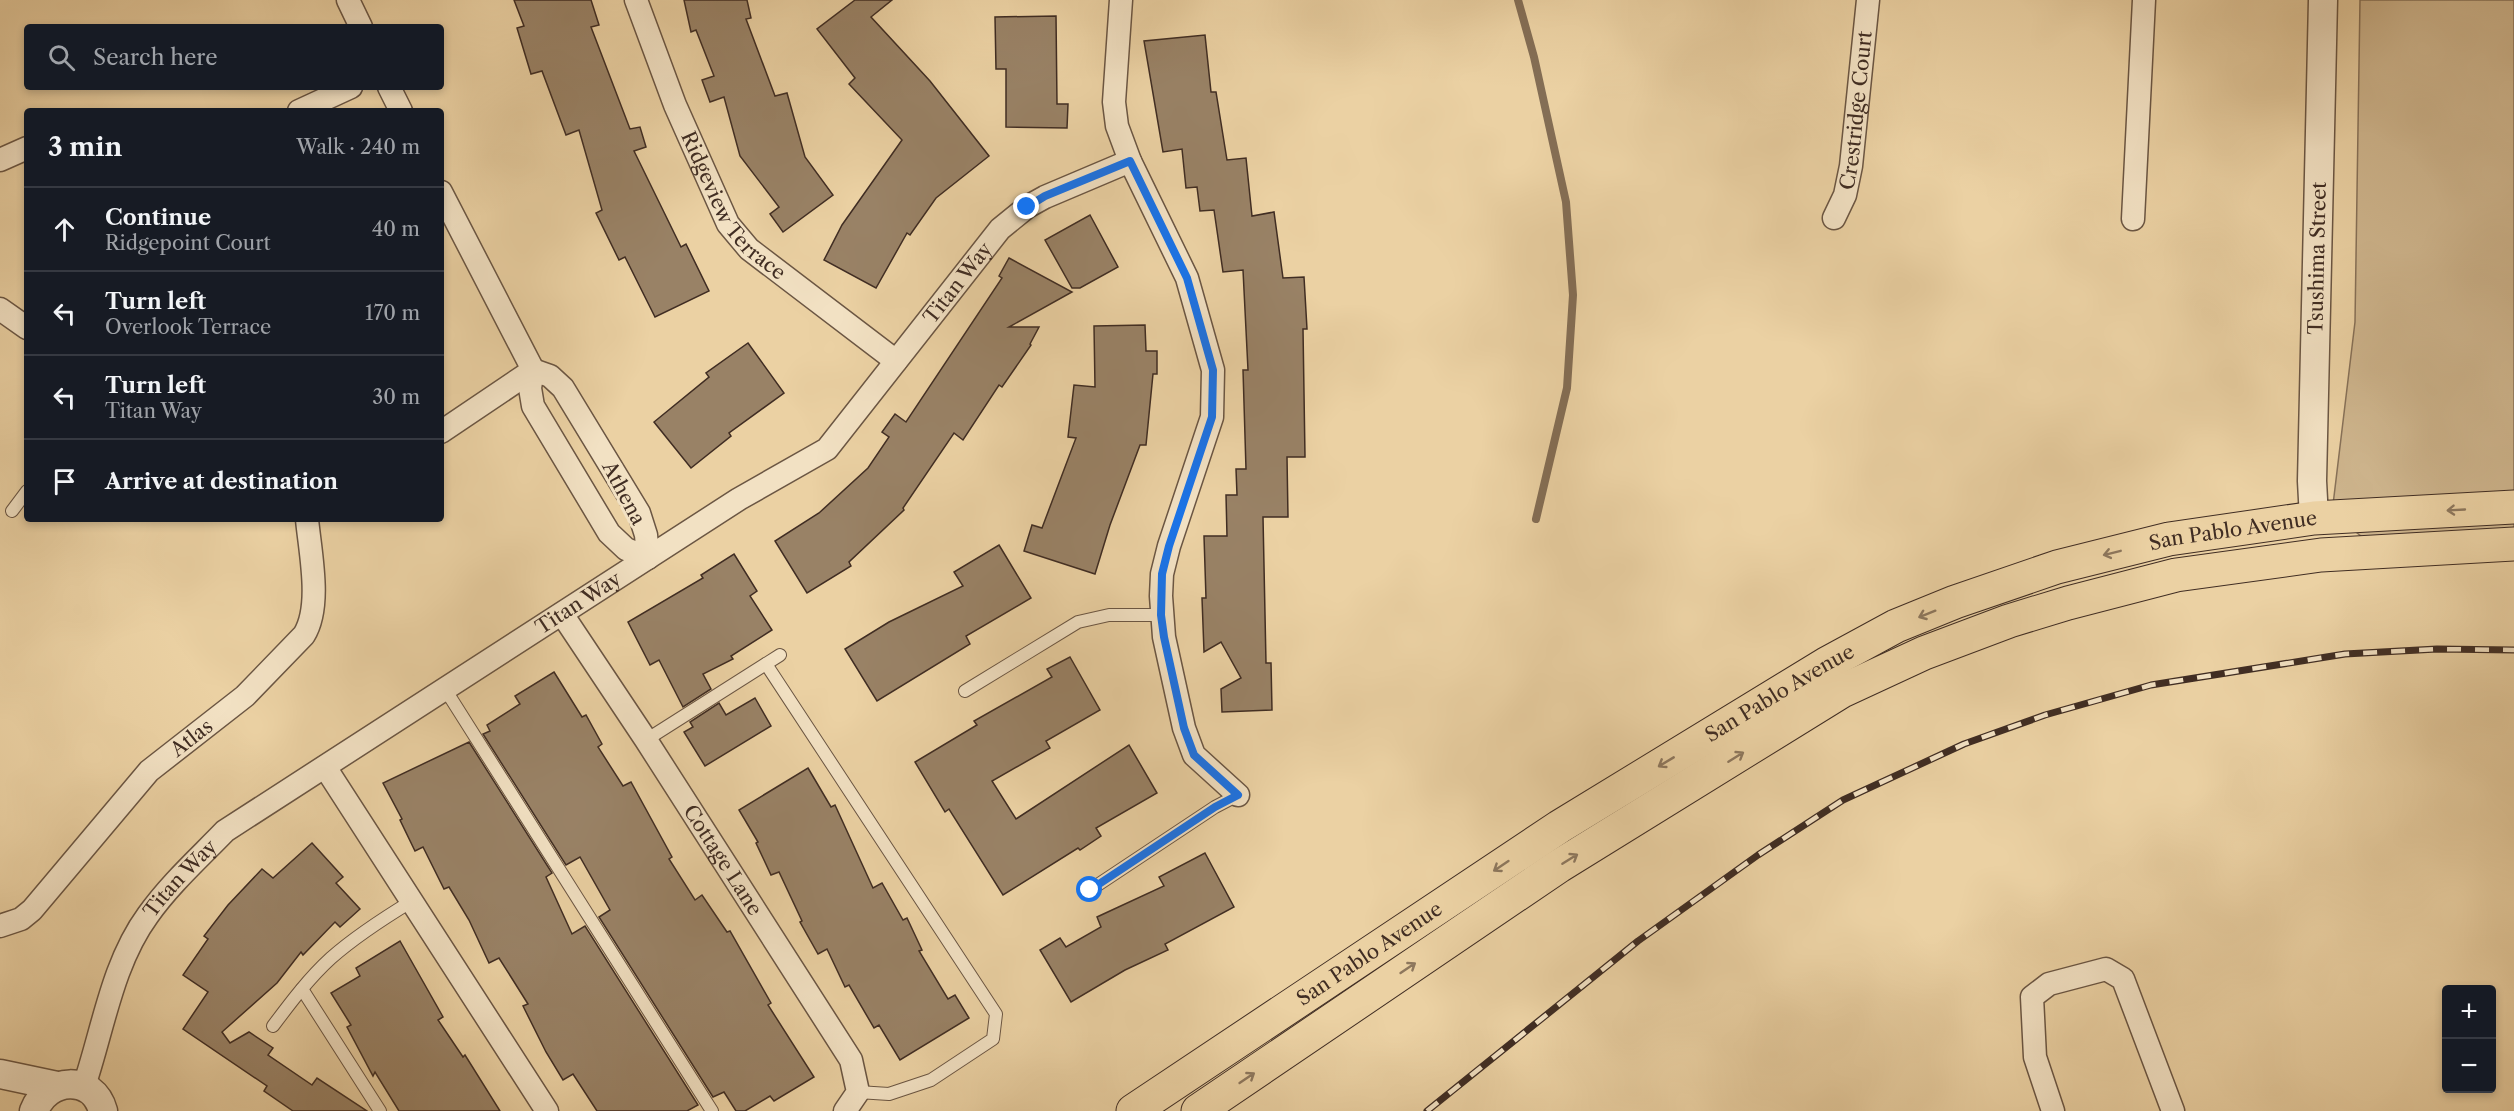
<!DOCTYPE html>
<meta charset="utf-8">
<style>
body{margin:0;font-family:"Libre Caslon Text",serif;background:#242831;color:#f1f3f6}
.controls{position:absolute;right:18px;bottom:18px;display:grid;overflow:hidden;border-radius:6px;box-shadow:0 3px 9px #0003}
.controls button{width:54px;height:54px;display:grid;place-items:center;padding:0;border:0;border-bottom:2px solid #363941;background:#171b24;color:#f1f3f6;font:30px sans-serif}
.stop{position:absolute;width:18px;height:18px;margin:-14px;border:4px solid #1a73e8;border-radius:50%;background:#fff}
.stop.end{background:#1a73e8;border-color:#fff;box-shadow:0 2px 6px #0008}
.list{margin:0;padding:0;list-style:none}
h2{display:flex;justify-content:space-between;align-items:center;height:78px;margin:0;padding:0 24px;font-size:26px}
h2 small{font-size:20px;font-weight:400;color:#9ea1a6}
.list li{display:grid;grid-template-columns:39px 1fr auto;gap:18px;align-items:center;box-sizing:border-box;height:84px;padding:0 24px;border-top:2px solid #363941}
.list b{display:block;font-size:22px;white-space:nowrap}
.list p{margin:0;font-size:20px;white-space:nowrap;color:#9ea1a6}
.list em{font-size:20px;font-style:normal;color:#9ea1a6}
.icon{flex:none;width:33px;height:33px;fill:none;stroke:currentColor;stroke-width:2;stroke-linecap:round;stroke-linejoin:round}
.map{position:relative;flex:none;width:2514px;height:1111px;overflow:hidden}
.search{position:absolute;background:#171b24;box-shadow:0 3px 9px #0003;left:24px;top:24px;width:420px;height:66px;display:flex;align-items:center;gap:15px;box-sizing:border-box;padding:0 21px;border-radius:6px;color:#9ea1a6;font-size:22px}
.panel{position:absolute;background:#171b24;box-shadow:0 3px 9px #0003;left:24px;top:108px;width:420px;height:414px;border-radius:6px}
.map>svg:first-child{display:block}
.green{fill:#ceb58d;stroke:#877158;stroke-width:1.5}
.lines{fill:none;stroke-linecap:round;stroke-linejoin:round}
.stream{stroke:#846e55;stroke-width:8}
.building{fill:#998266;stroke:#402d23;stroke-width:1.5}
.service-casing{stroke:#6b5643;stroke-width:14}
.minor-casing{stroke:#6b5643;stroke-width:25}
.tertiary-casing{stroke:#6b5643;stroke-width:31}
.primary-casing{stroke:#402d23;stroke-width:35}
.service{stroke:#f2e1c3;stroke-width:12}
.minor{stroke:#f2e1c3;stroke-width:22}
.tertiary{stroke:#f2e1c3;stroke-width:28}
.primary{stroke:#ebd1a3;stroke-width:33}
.rail-casing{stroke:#402d23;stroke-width:7}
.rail{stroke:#f2e1c3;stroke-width:4.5;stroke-dasharray:14;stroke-linecap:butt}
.oneway{stroke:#8d775d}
.route{stroke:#1a73e8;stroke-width:8}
.labels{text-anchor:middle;stroke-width:6;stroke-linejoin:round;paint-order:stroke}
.street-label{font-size:20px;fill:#402d23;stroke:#f2e1c3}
</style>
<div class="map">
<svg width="2514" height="1111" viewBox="0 0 2514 1111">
<rect width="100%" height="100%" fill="#ebd1a3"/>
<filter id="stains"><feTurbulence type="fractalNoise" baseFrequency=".00333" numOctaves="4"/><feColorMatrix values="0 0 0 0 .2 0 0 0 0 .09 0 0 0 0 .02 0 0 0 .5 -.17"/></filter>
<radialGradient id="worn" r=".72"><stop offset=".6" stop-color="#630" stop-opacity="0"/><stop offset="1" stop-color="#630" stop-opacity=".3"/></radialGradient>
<polygon class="green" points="2360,0 2514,0 2514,542 2381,552 2332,513 2355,322"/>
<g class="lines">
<polyline class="stream" points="1518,0 1534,57 1566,202 1573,295 1567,388 1536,519"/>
</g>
<g class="building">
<polygon points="514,0 591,0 599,25 591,27 630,129 640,127 646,147 634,151 681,247 686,244 709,291 655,317 625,257 619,260 596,213 602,210 579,130 566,135 542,71 531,74 517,28 524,26"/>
<polygon points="684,0 747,0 751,18 746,19 775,96 787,93 805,157 833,195 783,232 770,214 779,207 740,156 724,97 710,102 702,80 714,76 696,30 691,32"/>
<polygon points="855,0 892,0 871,17 930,81 989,156 936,198 910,235 907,233 876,288 824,260 842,225 902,140 849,84 855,78 817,29"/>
<polygon points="1056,16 1057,104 1068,104 1067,128 1006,127 1006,69 996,69 995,17"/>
<polygon points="1205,35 1211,92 1216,92 1227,160 1246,158 1252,216 1274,212 1283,278 1304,277 1307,329 1303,329 1305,457 1287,457 1288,517 1263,517 1266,663 1271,663 1272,710 1222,712 1221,689 1241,678 1221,642 1204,652 1202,598 1206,598 1204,536 1227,536 1226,495 1237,495 1236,469 1246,469 1243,370 1248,370 1243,270 1223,272 1214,210 1200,211 1197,187 1186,188 1182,149 1163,152 1144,41"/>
<polygon points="1090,215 1118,267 1080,288 1072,288 1045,240"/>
<polygon points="1009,258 1072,292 1009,327 1039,327 1030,344 1031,345 1002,387 999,385 963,440 954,433 903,508 904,510 849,562 851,566 807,593 775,541 819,513 868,468 889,437 882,432 895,414 906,422 1002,278 999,276"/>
<polygon points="1145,325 1146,351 1157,351 1157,374 1153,374 1146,445 1140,445 1110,525 1095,574 1024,551 1032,525 1042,528 1076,438 1068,437 1074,385 1095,387 1094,326"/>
<polygon points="748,343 784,393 729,433 731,436 691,468 654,422 709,377 706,373"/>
<polygon points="999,545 1031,598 966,636 970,644 877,701 845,649 889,622 963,586 954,572"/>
<polygon points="734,554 757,591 750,596 772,630 731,656 733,659 703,674 711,689 683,707 659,660 650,665 628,622 703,578 701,575"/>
<polygon points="1070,657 1100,710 1046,741 1050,748 992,781 1016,819 1129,745 1157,793 1096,828 1101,836 1080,850 1078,848 1003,895 949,809 945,812 915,762 977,725 974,721 1052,677 1047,669"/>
<polygon points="554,672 582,717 586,715 602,744 598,747 623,786 631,782 672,857 669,859 695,900 702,895 727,932 730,931 771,1003 768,1005 814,1077 774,1101 770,1096 745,1111 736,1111 724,1092 713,1097 599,917 610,910 580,857 566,865 483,734 490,731 487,725 520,704 515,696"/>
<polygon points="755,698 771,726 705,766 684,732 693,727 690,722 719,703 726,715"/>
<polygon points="469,742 552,873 546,877 572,934 585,926 698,1105 687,1111 597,1111 573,1074 563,1080 546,1052 523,1006 528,1004 499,958 489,963 469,920 449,887 444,889 423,847 415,851 400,820 402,819 383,783"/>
<polygon points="808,768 831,807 835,805 873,888 882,883 903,920 907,918 922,950 919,951 948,999 955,995 969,1018 900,1060 879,1025 874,1028 849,985 845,987 827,949 818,954 800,922 802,921 779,872 771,875 756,843 758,842 739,810"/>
<polygon points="312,843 343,877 336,883 360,909 340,927 335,922 303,955 301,952 277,983 222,1032 230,1043 249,1032 273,1048 268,1055 312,1085 317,1078 367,1111 293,1111 264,1091 267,1086 183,1029 208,992 183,975 208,939 204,936 228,905 262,869 273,878"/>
<polygon points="1205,853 1234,907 1165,944 1168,950 1125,970 1071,1002 1040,950 1060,938 1066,947 1101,927 1097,917 1164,886 1159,877"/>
<polygon points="400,941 443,1017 438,1020 463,1057 465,1055 500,1111 399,1111 375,1072 373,1076 347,1027 351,1025 331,993 360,976 356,968"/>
</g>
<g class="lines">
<g class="service-casing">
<g id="service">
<polyline points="12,511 27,491"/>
<polyline points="766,664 996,1014 993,1039 931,1080 889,1094 858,1092"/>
<polyline points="445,689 712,1111"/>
<polyline points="965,691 1078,622 1109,615 1161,615"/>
<polyline points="646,740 780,655"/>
<polyline points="1090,890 1215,807 1238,795"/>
<polyline points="302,989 380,1111"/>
<path d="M 273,1026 C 291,1002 309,978 331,958 C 356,936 384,918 412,901"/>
</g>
</g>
<g class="minor-casing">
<g id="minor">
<polyline points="348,0 361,27"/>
<path id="s1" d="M 636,0 L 675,105 L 728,224 L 749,249 L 896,361"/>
<polyline points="1121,0 1114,102 1117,126 1130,161 1187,278 1213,370 1212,417 1169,546 1162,574 1161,596 1164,637 1184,728 1194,755 1238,795"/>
<polyline points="389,87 401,111"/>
<polyline points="299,111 351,87"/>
<polyline points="0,160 27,148"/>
<polyline points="441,192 533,370 441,432"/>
<path id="s2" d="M 1834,218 L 1845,195 L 1851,166 L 1868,0"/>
<polyline points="2133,219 2144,0"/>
<polyline points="0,309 27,328"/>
<polygon points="533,370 550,376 563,388 639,513 646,535 648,558 626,549 609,533 533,406 530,388"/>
<path id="s3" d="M 562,614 L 646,740 L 851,1060 L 858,1092 L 845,1111"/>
<polyline points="325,767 547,1111"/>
<path id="s4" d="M 0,926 L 21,919 L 32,910 L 149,771 L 245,696 L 304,635 C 322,606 310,552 307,519"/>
<path id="s5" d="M 84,1086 C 103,1030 112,964 148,915 C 170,884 199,858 225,831 L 739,499 L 827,449 L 1000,229 L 1027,207 L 1045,197 L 1130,161"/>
<polyline points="2053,1111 2035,1057 2032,997 2049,984 2106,969 2123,979 2173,1111"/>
</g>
</g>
<g class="tertiary-casing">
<g id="tertiary">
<path id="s6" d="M 2314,518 L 2312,481 L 2323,0"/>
<polyline points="0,1074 57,1086"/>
<path d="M 34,1111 C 47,1077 93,1074 103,1111"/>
</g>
</g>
<g class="primary-casing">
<g id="primary">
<path id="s7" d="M 1133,1111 L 1559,827 L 1826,664 L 1896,626 L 1955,602 L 2057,567 L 2169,539 L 2314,518 L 2514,507"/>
<polyline points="1198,1111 1559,866 1842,691 1924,653 2009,621 2068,603 2176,575 2321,555 2514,544"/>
</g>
</g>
<use href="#service" class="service"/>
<use href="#minor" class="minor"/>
<use href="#tertiary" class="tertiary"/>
<use href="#primary" class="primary"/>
<g class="rail-casing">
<polyline id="rail" points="1427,1111 1638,941 1758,855 1843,800 1964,744 2045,715 2151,685 2345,654 2437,649 2514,650"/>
</g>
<use href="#rail" class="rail"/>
</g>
<defs><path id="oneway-shaft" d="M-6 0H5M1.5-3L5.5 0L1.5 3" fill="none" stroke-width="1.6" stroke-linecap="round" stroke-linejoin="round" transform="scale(1.5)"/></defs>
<g class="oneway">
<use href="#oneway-shaft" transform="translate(2456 510) rotate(177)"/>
<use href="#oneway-shaft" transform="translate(2112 553) rotate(166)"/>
<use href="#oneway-shaft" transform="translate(1927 614) rotate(158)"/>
<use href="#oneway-shaft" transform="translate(1736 757) rotate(-32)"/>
<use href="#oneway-shaft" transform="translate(1666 762) rotate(149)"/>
<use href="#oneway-shaft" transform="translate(1570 859) rotate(-32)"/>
<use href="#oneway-shaft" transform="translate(1501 866) rotate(146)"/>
<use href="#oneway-shaft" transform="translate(1408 968) rotate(-34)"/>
<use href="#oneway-shaft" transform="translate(1247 1078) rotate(-34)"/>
</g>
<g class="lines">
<polyline class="route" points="1027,207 1045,196 1130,161 1187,278 1213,370 1212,417 1169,546 1162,574 1161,615 1164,637 1184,728 1194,755 1238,795 1215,807 1090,890"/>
</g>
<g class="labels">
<g class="street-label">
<text dy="7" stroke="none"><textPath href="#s2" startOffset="111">Crestridge Court</textPath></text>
<text dy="7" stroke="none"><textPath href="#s1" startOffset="230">Ridgeview Terrace</textPath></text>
<text dy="7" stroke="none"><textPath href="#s6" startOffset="260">Tsushima Street</textPath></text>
<text dy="7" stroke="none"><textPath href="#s5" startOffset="1222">Titan Way</textPath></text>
<text transform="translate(624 493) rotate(62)" y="7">Athena</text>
<text dy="7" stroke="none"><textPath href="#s7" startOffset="1256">San Pablo Avenue</textPath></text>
<text dy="7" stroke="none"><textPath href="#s5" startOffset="718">Titan Way</textPath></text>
<text dy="7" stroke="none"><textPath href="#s7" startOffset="770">San Pablo Avenue</textPath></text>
<text dy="7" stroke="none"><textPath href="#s4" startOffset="272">Atlas</textPath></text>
<text dy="7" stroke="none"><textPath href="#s3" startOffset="294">Cottage Lane</textPath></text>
<text dy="7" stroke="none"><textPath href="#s5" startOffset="232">Titan Way</textPath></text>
<text dy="7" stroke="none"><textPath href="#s7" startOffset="284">San Pablo Avenue</textPath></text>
</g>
</g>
<rect width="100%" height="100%" filter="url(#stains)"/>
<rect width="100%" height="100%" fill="url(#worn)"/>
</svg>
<div class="controls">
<button>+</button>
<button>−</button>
</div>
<div class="stop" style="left:1090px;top:890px"></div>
<div class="stop end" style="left:1027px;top:207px"></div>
<div class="search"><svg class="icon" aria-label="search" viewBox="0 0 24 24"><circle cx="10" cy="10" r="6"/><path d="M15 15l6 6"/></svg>Search here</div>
<section class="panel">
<h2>3 min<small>Walk · 240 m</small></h2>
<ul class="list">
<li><svg class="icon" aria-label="ahead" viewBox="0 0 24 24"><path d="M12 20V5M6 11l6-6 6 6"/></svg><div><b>Continue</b><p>Ridgepoint Court</p></div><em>40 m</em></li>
<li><svg class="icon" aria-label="left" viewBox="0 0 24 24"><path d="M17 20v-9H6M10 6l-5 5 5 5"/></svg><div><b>Turn left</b><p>Overlook Terrace</p></div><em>170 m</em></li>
<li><svg class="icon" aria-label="left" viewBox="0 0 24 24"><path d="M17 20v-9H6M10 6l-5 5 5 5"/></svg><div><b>Turn left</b><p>Titan Way</p></div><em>30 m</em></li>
<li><svg class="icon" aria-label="arrive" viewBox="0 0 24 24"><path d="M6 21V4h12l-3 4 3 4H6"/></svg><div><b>Arrive at destination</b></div></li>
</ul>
</section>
</div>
